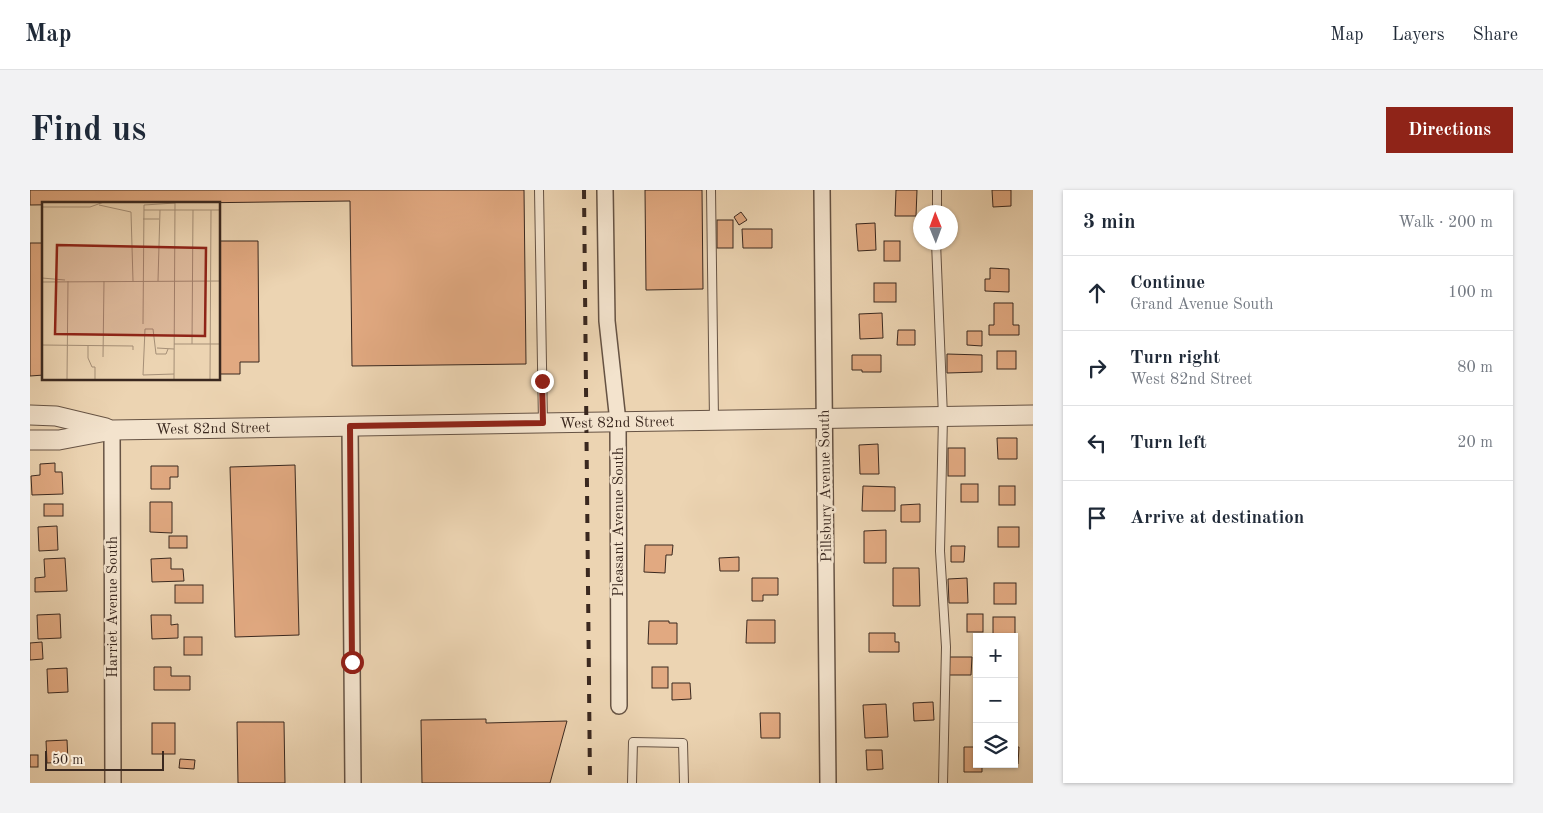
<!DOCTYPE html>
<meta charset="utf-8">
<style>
body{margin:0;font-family:"Old Standard TT",serif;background:#f2f2f3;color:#1f2937}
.controls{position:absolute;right:15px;bottom:15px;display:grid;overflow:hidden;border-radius:0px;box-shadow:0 1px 4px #0004}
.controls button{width:45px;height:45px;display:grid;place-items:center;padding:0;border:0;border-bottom:1px solid #e0e1e3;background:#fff;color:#1f2937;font:25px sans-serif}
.compass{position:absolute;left:883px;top:15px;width:45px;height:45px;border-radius:50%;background:#fff;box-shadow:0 1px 4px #0004;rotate:359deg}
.scale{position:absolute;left:15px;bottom:12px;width:119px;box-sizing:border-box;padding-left:5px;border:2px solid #3a281f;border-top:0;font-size:14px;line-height:18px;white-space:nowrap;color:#3a281f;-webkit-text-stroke:4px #f3e3cd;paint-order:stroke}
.stop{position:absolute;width:15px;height:15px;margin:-11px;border:4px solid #8f2418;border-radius:50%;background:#fff}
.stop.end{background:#8f2418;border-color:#fff;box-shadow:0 1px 5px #0008}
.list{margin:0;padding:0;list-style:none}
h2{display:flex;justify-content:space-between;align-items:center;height:65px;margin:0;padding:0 20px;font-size:21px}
h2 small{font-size:16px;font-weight:400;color:#747a83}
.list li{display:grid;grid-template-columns:32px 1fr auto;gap:15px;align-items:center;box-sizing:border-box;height:75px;padding:0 20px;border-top:1px solid #e0e1e3}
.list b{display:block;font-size:19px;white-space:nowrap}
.list p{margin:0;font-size:16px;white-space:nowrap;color:#747a83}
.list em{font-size:16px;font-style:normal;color:#747a83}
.icon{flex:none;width:28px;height:28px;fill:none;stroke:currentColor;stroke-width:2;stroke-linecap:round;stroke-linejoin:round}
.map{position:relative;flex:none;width:1003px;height:593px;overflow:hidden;border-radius:0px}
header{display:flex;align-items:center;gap:30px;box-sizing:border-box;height:70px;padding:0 25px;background:#fff;border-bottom:1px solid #e0e1e3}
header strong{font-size:24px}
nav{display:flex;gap:28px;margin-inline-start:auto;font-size:18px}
.intro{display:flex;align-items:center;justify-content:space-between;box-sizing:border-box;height:120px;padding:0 30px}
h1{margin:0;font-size:35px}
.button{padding:12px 22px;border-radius:0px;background:#8f2418;color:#fff;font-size:18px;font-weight:700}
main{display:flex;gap:30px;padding:0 30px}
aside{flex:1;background:#fff;border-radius:0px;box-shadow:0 1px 4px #0004}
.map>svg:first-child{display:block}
.building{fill:#e1a981;stroke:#3a281f}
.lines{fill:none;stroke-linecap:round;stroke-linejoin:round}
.service-casing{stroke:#665344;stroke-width:10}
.minor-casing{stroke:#665344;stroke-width:18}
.tertiary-casing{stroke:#665344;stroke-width:21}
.service{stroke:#f3e3cd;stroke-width:8}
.minor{stroke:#f3e3cd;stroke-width:15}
.tertiary{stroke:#f3e3cd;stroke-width:19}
.rail{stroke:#3a281f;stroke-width:4;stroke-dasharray:9 9;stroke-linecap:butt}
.route{stroke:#8f2418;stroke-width:6}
.labels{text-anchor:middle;stroke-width:5;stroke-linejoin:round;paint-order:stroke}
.street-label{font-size:15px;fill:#3a281f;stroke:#f3e3cd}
.inset-road{fill:none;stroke:#a58f77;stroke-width:1}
.view{fill:#8f2418;fill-opacity:0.15;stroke:#8f2418;stroke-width:2.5}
.inset-edge{fill:none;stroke:#3a281f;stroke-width:2.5}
</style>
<header>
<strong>Map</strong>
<nav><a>Map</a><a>Layers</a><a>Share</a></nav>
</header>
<div class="intro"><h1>Find us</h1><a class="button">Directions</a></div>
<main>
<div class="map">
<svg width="1003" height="593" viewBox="0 0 1003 593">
<rect width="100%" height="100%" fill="#ecd4b2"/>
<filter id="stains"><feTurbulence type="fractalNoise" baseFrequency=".004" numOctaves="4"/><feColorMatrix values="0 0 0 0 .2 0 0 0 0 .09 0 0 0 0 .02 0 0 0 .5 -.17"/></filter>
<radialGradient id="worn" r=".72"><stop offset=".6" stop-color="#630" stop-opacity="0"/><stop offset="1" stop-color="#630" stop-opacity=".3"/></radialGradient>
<g class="building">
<polygon points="0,0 494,0 496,174 322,176 320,11 0,15"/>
<polygon points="615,0 672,0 673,99 616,100"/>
<polygon points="866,0 887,0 886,26 865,26"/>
<polygon points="962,0 981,0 981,16 963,17"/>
<polygon points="711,22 717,30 709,35 704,27"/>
<rect x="687" y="30" width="16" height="28"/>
<polygon points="845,33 846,60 828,61 826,34"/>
<polygon points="712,39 742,39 742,58 713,58"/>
<polygon points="189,51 228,51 229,172 210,172 210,184 189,184"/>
<rect x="854" y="51" width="16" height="20"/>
<polygon points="0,53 14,53 14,185 0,186"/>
<polygon points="960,78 979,79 979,102 955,101 955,89 960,89"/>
<rect x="844" y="93" width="22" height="19"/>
<polygon points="964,113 983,113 983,135 989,135 989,145 959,145 959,135 964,135"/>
<polygon points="852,123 853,148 830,149 829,124"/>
<polygon points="868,140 885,140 885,155 867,155"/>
<polygon points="937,141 952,141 952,156 937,155"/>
<rect x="967" y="161" width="19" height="18"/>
<polygon points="917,164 952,165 952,182 917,183"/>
<polygon points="822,165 851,165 851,182 832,182 832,180 822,180"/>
<polygon points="967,248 987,248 987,269 968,269"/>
<polygon points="848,254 849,284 830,284 829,255"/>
<rect x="918" y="258" width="17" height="28"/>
<polygon points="25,273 25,282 32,282 33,304 2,305 1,286 10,285 10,274"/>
<polygon points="265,275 269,445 205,447 200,277"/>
<polygon points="121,276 148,276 148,287 140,287 140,299 121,299"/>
<rect x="931" y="294" width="17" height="18"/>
<polygon points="833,296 865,297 865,321 832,321"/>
<rect x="969" y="296" width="16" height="19"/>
<polygon points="120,312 142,312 142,343 120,342"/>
<rect x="14" y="314" width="19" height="12"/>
<polygon points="890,314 890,332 871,332 871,315"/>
<polygon points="27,336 28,360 9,361 8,337"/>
<rect x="968" y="337" width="21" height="20"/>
<polygon points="856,340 856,373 834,373 834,341"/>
<rect x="139" y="346" width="18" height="12"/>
<polygon points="615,355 643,355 642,365 636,365 635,383 614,382"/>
<polygon points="921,356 935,356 934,372 921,372"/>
<polygon points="709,367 709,381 690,381 689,368"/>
<polygon points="35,368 37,401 5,402 5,388 15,387 14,369"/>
<polygon points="141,368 141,379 153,379 154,391 122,392 121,369"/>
<polygon points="863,378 889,378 890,416 863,416"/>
<polygon points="722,388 748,388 748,405 733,405 733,411 722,411"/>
<polygon points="937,388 938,413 919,413 918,389"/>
<rect x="964" y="393" width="22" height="21"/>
<rect x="145" y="395" width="28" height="18"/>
<polygon points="30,424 31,448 8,449 7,425"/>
<rect x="937" y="424" width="16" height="18"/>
<polygon points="121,425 141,425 141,435 148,434 148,448 122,449"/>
<rect x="963" y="427" width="22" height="20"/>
<polygon points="717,430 745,430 745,453 716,453"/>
<polygon points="619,431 639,431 639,433 647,433 647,454 618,454"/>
<polygon points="839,443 865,443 865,452 869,452 869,462 839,462"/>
<rect x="154" y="447" width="18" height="18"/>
<polygon points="12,452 13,469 0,470 0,453"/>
<polygon points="918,467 942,467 941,485 918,485"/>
<rect x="984" y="468" width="3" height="33"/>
<polygon points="124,477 141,477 141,486 160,486 160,500 124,500"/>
<rect x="622" y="477" width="16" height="21"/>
<polygon points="37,478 38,502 18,503 17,479"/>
<polygon points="642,493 660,493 661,509 642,510"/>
<polygon points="903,512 904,530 884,531 883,513"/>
<polygon points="856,514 858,547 835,548 833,515"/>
<polygon points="730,523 750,523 750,548 731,548"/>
<polygon points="456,529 456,533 537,531 520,593 392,593 391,530"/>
<polygon points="207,532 254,532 255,593 208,593"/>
<rect x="122" y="533" width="23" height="31"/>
<polygon points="37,550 38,572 17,573 16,551"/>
<polygon points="934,557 947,557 947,574 952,574 952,582 934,582"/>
<polygon points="984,557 989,557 988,574 984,574"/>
<polygon points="836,560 852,560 853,579 837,580"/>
<rect x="0" y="565" width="8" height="12"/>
<polygon points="150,569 165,570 164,579 149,578"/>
</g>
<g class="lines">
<g class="service-casing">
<g id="service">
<polyline points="509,0 513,233"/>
<polyline points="681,0 684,230"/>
<polyline points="907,22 907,0"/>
<polyline points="906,52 913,227 910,361 916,457 913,593"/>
<polyline points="602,593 603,552 653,553 654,593"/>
</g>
</g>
<g class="minor-casing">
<g id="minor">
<polyline points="575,0 577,131 588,232 589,516"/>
<polyline points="792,0 798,593"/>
<polyline points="320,236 323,593"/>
<polyline points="82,240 83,593"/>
</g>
</g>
<g class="tertiary-casing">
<g id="tertiary">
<polyline points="0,225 26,226 76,238"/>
<polyline points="0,250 29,250 82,240 1003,225"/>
</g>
</g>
<use href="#service" class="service"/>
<use href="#minor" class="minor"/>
<use href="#tertiary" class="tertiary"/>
<polyline class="rail" points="554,0 560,593"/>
</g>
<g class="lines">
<polyline class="route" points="322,472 320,236 513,233 512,191"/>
</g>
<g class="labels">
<g class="street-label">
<text transform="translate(587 232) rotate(-1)" y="5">West 82nd Street</text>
<text transform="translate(183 238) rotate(-1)" y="5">West 82nd Street</text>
<text transform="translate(795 296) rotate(-91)" y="5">Pillsbury Avenue South</text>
<text transform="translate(588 332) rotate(-90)" y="5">Pleasant Avenue South</text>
<text transform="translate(82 417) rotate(-90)" y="5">Harriet Avenue South</text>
</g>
</g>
<g transform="translate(12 12)">
<rect width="178" height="178" fill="#ecd4b2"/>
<path class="inset-road" d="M 57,3 L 89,10 L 91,79M 0,5 L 48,5 L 62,0M 102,8 L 178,8M 101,17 L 117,17M 0,76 L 23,78M 116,79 L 118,8M 0,80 L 178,79M 101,122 L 102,3 L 133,1M 132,142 L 178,142M 150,142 L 151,8M 0,143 L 91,144 L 91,148M 46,143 L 46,156 L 50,165 L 53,165 L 53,177M 115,146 L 132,147M 126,147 L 124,152 L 114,152 L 111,127 L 103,127 L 101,173 L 132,172M 61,155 L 62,79M 25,177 L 26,79M 132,177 L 133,0M 168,177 L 169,8"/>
<path class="view" d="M 15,43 L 164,46 L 163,134 L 13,132 Z"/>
<rect width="178" height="178" class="inset-edge"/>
</g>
<rect width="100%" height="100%" filter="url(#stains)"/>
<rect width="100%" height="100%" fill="url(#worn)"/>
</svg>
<div class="controls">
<button>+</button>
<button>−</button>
<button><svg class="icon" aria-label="layers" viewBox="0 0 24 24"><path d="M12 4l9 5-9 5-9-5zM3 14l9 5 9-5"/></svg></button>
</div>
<svg class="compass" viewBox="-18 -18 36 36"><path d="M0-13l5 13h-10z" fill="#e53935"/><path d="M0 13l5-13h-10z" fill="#747a83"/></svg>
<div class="scale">50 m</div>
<div class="stop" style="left:322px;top:472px"></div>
<div class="stop end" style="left:512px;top:191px"></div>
</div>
<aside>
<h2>3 min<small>Walk · 200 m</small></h2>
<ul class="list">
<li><svg class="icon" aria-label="ahead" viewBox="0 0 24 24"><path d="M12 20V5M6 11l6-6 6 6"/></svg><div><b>Continue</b><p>Grand Avenue South</p></div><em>100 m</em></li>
<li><svg class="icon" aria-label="right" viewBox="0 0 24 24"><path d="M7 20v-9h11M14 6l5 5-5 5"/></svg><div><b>Turn right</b><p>West 82nd Street</p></div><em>80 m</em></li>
<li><svg class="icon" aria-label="left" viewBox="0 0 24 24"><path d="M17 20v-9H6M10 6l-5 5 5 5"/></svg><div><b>Turn left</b></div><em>20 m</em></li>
<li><svg class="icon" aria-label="arrive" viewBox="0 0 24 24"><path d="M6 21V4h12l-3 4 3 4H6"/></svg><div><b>Arrive at destination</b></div></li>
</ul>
</aside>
</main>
